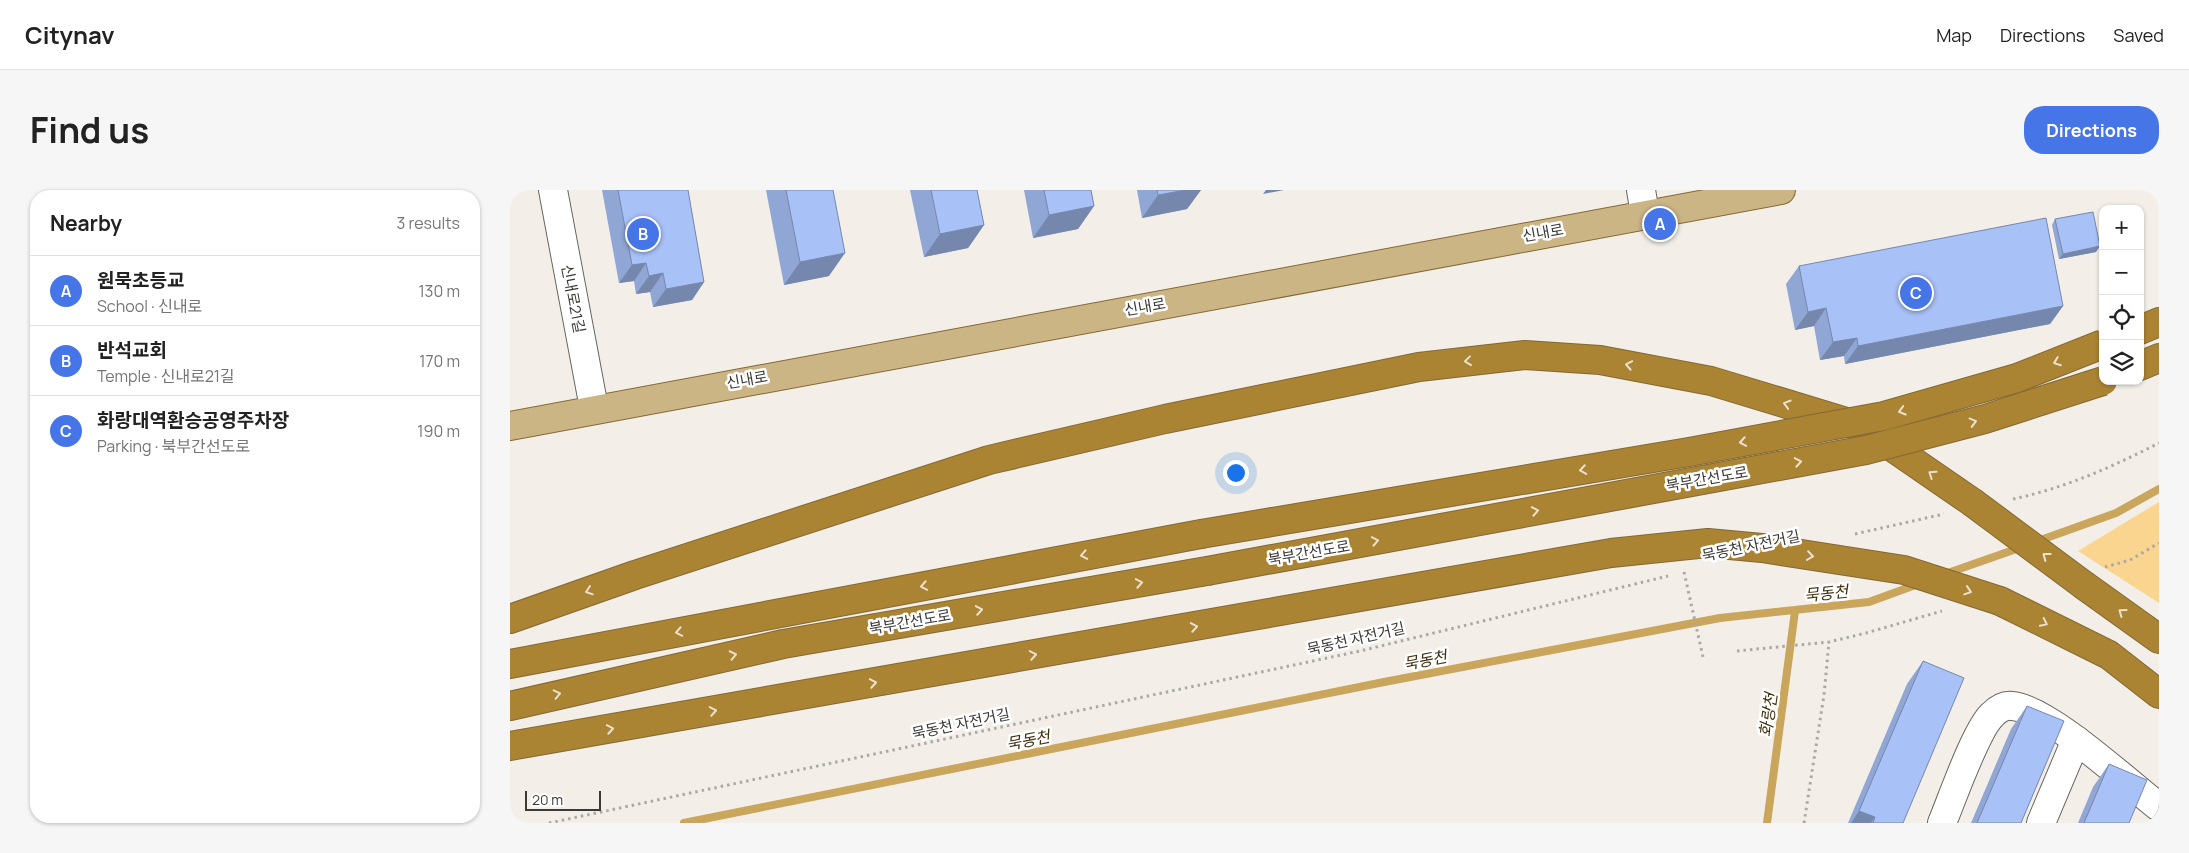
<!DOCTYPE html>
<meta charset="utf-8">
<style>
body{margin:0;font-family:Manrope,"Noto Sans KR",sans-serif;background:#f6f6f6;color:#222}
.controls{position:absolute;right:15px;top:15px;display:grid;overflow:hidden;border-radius:10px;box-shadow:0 1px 4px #0004}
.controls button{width:45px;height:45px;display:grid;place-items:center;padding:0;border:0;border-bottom:1px solid #e0e0e0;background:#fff;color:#222;font:25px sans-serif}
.scale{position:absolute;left:15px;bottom:12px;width:76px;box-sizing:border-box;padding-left:5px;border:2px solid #3b3a37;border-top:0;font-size:14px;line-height:18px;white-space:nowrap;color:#3b3a37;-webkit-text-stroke:4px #fff;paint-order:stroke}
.you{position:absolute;left:725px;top:282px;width:18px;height:18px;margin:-12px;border:4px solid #fff;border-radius:50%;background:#1a73e8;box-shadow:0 0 0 8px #1a73e833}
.badge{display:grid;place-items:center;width:32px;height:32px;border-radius:50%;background:#4675e7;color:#fff;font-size:16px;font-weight:700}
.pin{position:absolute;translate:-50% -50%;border:2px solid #fff;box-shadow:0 1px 5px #0006}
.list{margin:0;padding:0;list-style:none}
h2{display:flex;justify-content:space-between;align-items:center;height:65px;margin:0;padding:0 20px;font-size:21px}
h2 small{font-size:16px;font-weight:400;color:#767676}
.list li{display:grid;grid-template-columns:32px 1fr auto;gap:15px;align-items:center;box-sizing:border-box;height:70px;padding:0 20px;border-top:1px solid #e0e0e0}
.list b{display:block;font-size:19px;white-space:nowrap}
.list p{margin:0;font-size:16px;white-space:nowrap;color:#767676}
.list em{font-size:16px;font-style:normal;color:#767676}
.icon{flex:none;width:28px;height:28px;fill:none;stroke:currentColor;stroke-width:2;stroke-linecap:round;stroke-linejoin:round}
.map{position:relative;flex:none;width:1649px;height:633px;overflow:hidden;border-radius:20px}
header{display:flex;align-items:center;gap:30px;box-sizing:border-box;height:70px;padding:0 25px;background:#fff;border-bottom:1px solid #e0e0e0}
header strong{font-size:24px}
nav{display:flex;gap:28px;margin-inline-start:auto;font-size:18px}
.intro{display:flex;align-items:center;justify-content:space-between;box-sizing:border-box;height:120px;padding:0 30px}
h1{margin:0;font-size:35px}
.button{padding:12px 22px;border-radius:20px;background:#4675e7;color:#fff;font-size:18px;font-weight:700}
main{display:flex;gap:30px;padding:0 30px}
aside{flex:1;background:#fff;border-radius:20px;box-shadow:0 1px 4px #0004}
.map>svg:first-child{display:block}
.green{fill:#fad58f}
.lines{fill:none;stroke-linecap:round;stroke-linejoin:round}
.stream{stroke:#caa55c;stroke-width:8}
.minor-casing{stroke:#68655f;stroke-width:30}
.major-casing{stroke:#836934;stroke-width:30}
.highway-casing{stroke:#836934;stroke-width:30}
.path{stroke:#aca9a4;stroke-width:3;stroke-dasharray:2.5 4;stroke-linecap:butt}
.minor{stroke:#fff;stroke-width:28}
.major{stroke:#ccb585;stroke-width:28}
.highway{stroke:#aa8333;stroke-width:28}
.highway-bridge-casing{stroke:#836934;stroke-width:30;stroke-linecap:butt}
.highway-bridge{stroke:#aa8333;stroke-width:28}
.wall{fill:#90a6d4}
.shaded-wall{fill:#7687ad}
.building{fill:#a8c1f7;stroke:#7687ad}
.oneway{stroke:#eae0cc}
.labels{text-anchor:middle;stroke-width:5;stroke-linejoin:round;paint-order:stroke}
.street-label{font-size:15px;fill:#3b3a37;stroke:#fff}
.water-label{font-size:16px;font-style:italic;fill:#3e2f0e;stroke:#fff}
</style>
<header>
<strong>Citynav</strong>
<nav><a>Map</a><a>Directions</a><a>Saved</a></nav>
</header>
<div class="intro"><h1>Find us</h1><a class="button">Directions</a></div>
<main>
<aside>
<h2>Nearby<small>3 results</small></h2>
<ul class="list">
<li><span class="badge">A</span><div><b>원묵초등교</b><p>School · 신내로</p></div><em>130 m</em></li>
<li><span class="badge">B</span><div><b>반석교회</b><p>Temple · 신내로21길</p></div><em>170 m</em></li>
<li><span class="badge">C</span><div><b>화랑대역환승공영주차장</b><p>Parking · 북부간선도로</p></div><em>190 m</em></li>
</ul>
</aside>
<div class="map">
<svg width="1649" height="633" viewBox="0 0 1649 633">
<rect width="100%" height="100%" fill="#f3efe8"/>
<polygon class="green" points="1649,312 1649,413 1568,361"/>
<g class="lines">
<g class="stream">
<polyline points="1525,352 1606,323 1649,299"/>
<polyline points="1435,384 1512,357"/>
<polyline points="174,633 874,492 1210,428 1359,412 1411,393"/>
<polyline points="1257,633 1285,421"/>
</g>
<g class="minor-casing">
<g id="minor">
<polyline points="43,0 84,218"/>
<polyline points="1131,0 1135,24"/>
<path d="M 1432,633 C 1442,609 1466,540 1482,525 C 1487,520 1494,515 1502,516 C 1537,518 1619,594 1649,617"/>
<polyline points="1531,633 1566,550"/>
</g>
</g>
<g class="major-casing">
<polyline id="major" points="0,236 1271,0"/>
</g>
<g class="highway-casing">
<g id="highway">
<polyline points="1630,140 1649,132"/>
<polyline points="1630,176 1649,168"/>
<polyline points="1575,396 1649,449"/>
<polyline points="1490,411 1599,465 1649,504"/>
<polyline points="0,429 125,385 479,270 655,229 909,177 1015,165 1090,170 1201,191 1353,237 1462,312"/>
<polyline points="0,474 691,344"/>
<polyline points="0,516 273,454 697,381"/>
<polyline points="0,556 1101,363 1198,353 1252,358"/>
</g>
</g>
<g class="path">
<path d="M 1503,309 C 1555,298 1602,277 1649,253"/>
<polyline points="1345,344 1434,324"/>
<polyline points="1595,377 1620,370 1649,353"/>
<polyline points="1174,382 1193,467"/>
<polyline points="1227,461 1319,452 1356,443 1432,421"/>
<polyline points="39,633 850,461 1158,386"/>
<polyline points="1294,633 1314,505 1319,452"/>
</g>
<use href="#minor" class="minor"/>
<use href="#major" class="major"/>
<use href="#highway" class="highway"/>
<g class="highway-bridge-casing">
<g id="highway-bridge">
<polyline points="1462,312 1575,396"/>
<polyline points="691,344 1179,262 1374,226 1507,188 1593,154"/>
<polyline points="1252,358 1394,380 1490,411"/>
<polyline points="697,381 1356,260 1475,229 1593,191"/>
</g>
</g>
<use href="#highway-bridge" class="highway-bridge"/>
</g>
<g class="wall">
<polygon points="92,0 178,0 194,92 182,110 143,117 140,102 126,104 124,91 109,93"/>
<polygon points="256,0 323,0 319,86 274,95"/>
<polygon points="400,0 467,0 474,35 458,58 414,67"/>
<polygon points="514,0 581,0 584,16 568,39 523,48"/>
<polygon points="627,0 691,0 677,19 632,28"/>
<polygon points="1545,29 1586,62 1549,69 1542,35"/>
<polygon points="1289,76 1553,116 1540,134 1335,174 1334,166 1310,170 1304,136 1285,140 1276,94"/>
<polygon points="1413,471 1393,633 1338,633 1397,494"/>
<polygon points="1517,516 1511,633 1461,633 1501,539"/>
<polygon points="1599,574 1619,633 1568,633 1583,597"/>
</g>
<g class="shaded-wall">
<polygon points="676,0 691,0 677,19 632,28 648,5"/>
<polygon points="756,0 774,0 753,4"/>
<polygon points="584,16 568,39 523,48 539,25"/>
<polygon points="474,35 458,58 414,67 430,44"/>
<polygon points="1590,56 1586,62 1549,69 1553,64"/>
<polygon points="335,63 319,86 274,95 290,72"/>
<polygon points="136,73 124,91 109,93 122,75"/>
<polygon points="153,83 140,102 126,104 139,86"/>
<polygon points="194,92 182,110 143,117 156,99"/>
<polygon points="1553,116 1540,134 1335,174 1348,156"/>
<polygon points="1316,118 1304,136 1285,140 1298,122"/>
<polygon points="1347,148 1334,166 1310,170 1323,152"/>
<polygon points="1349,621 1365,627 1361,633 1341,633"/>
</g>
<g class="building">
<polygon points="108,0 178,0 194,92 156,99 153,83 139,86 136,73 122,75"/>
<polygon points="276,0 323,0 335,63 290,72"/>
<polygon points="421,0 467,0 474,35 430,44"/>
<polygon points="534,0 581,0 584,16 539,25"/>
<polygon points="647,0 676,0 648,5"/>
<polygon points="1583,22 1590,56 1553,64 1545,29"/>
<polygon points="1536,28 1553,116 1348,156 1347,148 1323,152 1316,118 1298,122 1289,76"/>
<polygon points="1413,471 1454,488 1393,633 1363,633 1365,627 1349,621"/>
<polygon points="1517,516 1554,531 1511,633 1467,633"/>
<polygon points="1599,574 1637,590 1619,633 1574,633"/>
</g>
<defs><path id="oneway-chevron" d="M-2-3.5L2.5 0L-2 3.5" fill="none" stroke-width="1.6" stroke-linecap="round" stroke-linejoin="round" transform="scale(1.25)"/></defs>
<g class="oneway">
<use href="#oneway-chevron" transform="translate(958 171) rotate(173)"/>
<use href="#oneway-chevron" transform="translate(1547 172) rotate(159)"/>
<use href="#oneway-chevron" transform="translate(1119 175) rotate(-169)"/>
<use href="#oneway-chevron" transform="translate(1277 214) rotate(-163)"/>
<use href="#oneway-chevron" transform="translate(1392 221) rotate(164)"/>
<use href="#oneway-chevron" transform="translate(1463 232) rotate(-15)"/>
<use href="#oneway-chevron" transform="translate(1233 252) rotate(170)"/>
<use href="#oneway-chevron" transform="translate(1288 272) rotate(-10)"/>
<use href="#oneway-chevron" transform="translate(1073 280) rotate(171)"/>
<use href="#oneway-chevron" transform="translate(1422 284) rotate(-146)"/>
<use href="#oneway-chevron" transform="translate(1025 321) rotate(-11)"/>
<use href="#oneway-chevron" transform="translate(865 351) rotate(-11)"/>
<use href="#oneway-chevron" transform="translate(574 365) rotate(169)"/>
<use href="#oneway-chevron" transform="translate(1300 366) rotate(8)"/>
<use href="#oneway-chevron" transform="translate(1536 366) rotate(-143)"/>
<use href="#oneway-chevron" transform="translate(629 393) rotate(-10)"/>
<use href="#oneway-chevron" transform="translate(414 396) rotate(169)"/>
<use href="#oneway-chevron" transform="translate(79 401) rotate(161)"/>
<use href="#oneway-chevron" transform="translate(1458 401) rotate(18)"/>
<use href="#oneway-chevron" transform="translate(469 420) rotate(-10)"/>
<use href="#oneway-chevron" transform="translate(1612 422) rotate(-144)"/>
<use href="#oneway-chevron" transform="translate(1534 433) rotate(26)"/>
<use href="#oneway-chevron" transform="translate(684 437) rotate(-10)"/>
<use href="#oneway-chevron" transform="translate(169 442) rotate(169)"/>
<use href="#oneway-chevron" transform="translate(223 465) rotate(-12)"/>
<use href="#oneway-chevron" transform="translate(523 465) rotate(-10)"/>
<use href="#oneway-chevron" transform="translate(363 493) rotate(-10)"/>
<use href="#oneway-chevron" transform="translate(47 504) rotate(-13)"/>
<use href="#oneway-chevron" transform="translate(203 521) rotate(-10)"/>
<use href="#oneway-chevron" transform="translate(100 539) rotate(-10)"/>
</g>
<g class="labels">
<g class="street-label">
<text transform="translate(1033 43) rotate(-10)" y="5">신내로</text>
<text transform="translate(63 109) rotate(79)" y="5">신내로21길</text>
<text transform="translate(635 117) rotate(-10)" y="5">신내로</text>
<text transform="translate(237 190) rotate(-10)" y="5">신내로</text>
<text transform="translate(1197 289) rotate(-10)" y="5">북부간선도로</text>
<text transform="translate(1241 356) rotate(-12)" y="5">묵동천 자전거길</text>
<text transform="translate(799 363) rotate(-10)" y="5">북부간선도로</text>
<text transform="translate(400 432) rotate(-10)" y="5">북부간선도로</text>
<text transform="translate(846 449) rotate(-13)" y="5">묵동천 자전거길</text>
<text transform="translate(451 534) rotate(-12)" y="5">묵동천 자전거길</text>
</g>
<g class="water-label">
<text transform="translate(1316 403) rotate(-6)" y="6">묵동천</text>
<text transform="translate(915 470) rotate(-11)" y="6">묵동천</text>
<text transform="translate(1258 525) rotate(-82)" y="6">화랑천</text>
<text transform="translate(518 550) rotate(-11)" y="6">묵동천</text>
</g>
</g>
</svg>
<div class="controls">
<button>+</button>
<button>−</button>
<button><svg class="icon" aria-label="locate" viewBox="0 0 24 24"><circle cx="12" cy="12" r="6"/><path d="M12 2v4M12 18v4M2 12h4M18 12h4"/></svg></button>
<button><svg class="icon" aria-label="layers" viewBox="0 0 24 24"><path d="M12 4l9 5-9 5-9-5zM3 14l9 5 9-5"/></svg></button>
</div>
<div class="scale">20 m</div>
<div class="you"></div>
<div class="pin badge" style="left:1150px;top:34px">A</div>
<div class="pin badge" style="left:133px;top:44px">B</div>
<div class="pin badge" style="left:1406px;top:103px">C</div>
</div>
</main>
